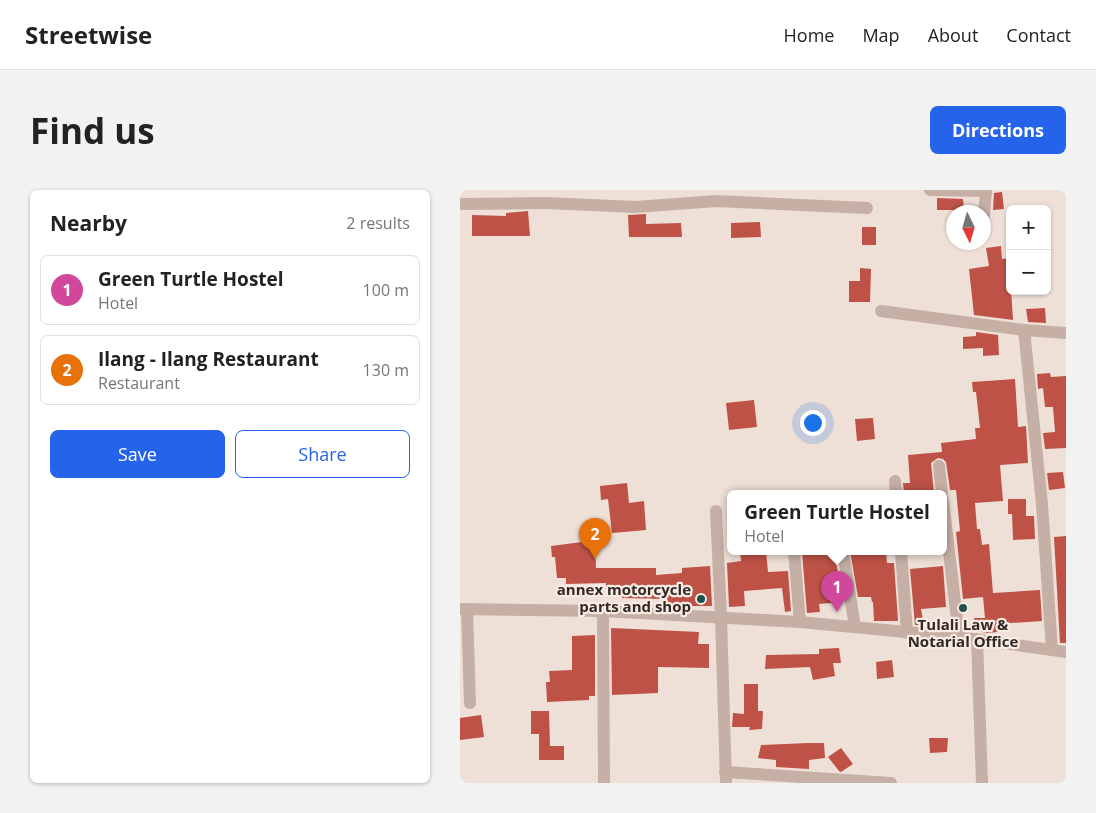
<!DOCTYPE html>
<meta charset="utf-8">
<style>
body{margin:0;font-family:"Open Sans",sans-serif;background:#f2f2f2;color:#222}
.controls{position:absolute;right:15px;top:15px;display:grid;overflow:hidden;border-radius:8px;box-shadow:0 1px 4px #0004}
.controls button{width:45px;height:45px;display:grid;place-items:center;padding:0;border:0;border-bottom:1px solid #e0e0e0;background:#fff;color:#222;font:25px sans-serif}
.compass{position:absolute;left:486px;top:15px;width:45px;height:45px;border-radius:50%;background:#fff;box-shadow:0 1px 4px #0004;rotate:175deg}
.you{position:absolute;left:352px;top:232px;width:18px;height:18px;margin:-12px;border:4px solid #fff;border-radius:50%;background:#1a73e8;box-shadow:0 0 0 8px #1a73e833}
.badge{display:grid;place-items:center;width:32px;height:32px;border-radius:50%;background:#2563eb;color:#fff;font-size:16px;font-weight:700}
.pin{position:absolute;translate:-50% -41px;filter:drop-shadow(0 1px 2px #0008)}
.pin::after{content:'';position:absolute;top:26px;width:18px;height:15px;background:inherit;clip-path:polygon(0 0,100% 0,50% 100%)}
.popup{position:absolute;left:267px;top:300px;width:220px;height:65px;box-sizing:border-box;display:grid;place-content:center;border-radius:8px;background:#fff;filter:drop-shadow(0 1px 4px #0005);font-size:16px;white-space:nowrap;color:#767676}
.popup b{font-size:19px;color:#222}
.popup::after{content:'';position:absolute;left:50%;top:100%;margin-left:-10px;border:10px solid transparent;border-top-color:#fff}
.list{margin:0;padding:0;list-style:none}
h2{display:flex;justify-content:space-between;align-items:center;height:65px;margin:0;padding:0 20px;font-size:21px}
h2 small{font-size:16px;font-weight:400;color:#767676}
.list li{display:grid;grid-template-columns:32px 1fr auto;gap:15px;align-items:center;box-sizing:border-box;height:70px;margin:0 10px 10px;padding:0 10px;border:1px solid #e0e0e0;border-radius:8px}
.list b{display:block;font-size:19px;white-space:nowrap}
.list p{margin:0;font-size:16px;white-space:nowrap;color:#767676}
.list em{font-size:16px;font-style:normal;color:#767676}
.actions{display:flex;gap:10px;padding:15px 20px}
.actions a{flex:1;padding:11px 0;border:1px solid #2563eb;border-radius:8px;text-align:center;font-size:18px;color:#2563eb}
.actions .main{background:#2563eb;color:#fff}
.map{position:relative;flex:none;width:606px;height:593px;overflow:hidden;border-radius:8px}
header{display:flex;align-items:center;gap:30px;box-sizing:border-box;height:70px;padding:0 25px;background:#fff;border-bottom:1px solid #e0e0e0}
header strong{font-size:24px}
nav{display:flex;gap:28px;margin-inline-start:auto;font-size:18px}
.intro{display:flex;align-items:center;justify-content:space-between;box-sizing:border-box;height:120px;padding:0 30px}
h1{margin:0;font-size:35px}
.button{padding:12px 22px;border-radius:8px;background:#2563eb;color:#fff;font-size:18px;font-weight:700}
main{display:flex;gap:30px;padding:0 30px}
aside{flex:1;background:#fff;border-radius:8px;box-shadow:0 1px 4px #0004}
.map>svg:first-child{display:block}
.building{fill:#be5246}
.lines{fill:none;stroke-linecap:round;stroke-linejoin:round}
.minor{stroke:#c6afa5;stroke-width:12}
.poi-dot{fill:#1e504c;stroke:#f7ebe3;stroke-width:2}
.labels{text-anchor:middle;stroke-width:4.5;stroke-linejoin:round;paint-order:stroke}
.poi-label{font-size:15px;font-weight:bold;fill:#322825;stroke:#f7ebe3;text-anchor:end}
</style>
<header>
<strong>Streetwise</strong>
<nav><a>Home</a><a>Map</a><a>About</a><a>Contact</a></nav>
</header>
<div class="intro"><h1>Find us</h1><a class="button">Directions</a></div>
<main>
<aside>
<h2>Nearby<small>2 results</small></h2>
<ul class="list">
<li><span class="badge" style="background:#d1479c">1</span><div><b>Green Turtle Hostel</b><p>Hotel</p></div><em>100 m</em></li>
<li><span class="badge" style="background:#e8710a">2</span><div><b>Ilang - Ilang Restaurant</b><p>Restaurant</p></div><em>130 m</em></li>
</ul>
<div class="actions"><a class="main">Save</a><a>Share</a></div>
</aside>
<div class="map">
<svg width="606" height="593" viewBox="0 0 606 593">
<rect width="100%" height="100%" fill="#efe0d7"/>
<g class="building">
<polygon points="542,2 544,19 533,20 534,3"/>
<polygon points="477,8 503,9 504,20 477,20"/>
<polygon points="68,21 70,46 12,46 12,25 46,26 46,23"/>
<polygon points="186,24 186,34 221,33 222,47 169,47 168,25"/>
<polygon points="300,32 301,47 271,48 271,33"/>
<rect x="402" y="37" width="14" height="18"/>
<polygon points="541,56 542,69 549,68 553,130 514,125 509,79 529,76 526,58"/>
<polygon points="400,78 411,79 410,112 389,112 389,91 400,91"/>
<polygon points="585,118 586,133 568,132 566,119"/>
<polygon points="516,142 538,145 539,165 523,166 523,158 503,159 503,147 516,146"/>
<polygon points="590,183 591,187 606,186 606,258 585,259 583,243 595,242 593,217 585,217 583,198 578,199 577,184"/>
<polygon points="555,189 558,237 566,236 568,273 540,275 543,311 515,313 517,339 520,339 522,355 529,354 533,403 580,400 582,431 536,434 537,442 528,443 515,441 514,428 525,428 523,407 503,409 496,342 500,341 496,300 490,300 486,272 483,269 478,268 471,273 474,303 444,303 443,293 450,293 448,265 482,262 481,253 516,249 515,238 520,238 516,202 513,202 512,192"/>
<polygon points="294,210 297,237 269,240 266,213"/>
<polygon points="413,228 415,249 397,251 395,229"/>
<polygon points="603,282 605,298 589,300 587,283"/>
<polygon points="167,293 169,313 184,311 186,340 152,343 148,309 141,310 140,296"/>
<polygon points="548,309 566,309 566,326 574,326 575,349 553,350 552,324 548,324"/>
<polygon points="606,346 606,453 600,453 594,347"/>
<polygon points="122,352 135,352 136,378 196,378 196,385 222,383 222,378 250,376 252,416 225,416 224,417 203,416 203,409 162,408 163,400 146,400 146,393 106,394 106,388 97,388 95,367 92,367 91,356"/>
<polygon points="280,361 306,361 308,382 328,381 331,421 325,422 322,398 284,401 285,416 269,417 267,373 281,371"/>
<polygon points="358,361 373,361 376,370 382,412 359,414 360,422 347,423 342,362"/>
<polygon points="390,361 426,361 427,373 434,373 438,431 414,431 413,412 412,412 411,407 398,407"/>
<polygon points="483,376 486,417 461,419 464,435 455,435 450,379"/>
<polygon points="151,438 239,442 238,454 249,454 249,478 198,477 198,503 152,505"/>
<polygon points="135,445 135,506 129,506 129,510 87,512 86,492 90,492 89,481 112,480 112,446"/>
<polygon points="379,458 381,473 373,473 375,486 353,490 350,477 305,479 306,465 359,464 359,459"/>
<polygon points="432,470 434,487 417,489 416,472"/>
<polygon points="284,494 298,494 298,521 303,521 302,539 289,540 290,537 272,537 273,523 284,524"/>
<polygon points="71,521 89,521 90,556 104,556 104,570 79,570 79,544 71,544"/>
<polygon points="21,525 24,547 0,550 0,528"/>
<polygon points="469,548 488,548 487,562 470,563"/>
<polygon points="348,553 364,553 365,568 349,570 349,579 316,577 316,570 298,568 301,555"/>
<polygon points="381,558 393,574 381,582 379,581 368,567"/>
</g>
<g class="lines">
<g class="minor">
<polyline points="470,0 526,1"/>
<polyline points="0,14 86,13 176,17 256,11 407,18"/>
<polyline points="524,25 526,0"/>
<polyline points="421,121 564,140 606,143"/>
<polyline points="564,140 582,314 592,460"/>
<polyline points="479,276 482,303"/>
<polyline points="435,291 436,303"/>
<polyline points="483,310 499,447"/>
<polyline points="256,321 261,427 266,593"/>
<polyline points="334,361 340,432"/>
<polyline points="381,361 384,368 395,437"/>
<polyline points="441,361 447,443"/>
<polyline points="0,419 143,421 340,432 499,447 606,462"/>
<polyline points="7,419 10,513"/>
<polyline points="143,421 144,593"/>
<polyline points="517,449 522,593"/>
<polyline points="265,582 431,593"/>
</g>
</g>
<g class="poi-dot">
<circle cx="241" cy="409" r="5"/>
<circle cx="503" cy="418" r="5"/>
</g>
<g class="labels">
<g class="poi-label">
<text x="231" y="405">annex motorcycle<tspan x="231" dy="17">parts and shop</tspan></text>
<text x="503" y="440" text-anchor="middle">Tulali Law &amp;<tspan x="503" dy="17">Notarial Office</tspan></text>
</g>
</g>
</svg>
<div class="controls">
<button>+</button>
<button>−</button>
</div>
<svg class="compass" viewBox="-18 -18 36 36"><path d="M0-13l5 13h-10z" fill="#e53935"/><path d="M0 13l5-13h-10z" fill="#767676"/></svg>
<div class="you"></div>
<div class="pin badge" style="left:377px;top:422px;background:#d1479c">1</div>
<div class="popup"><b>Green Turtle Hostel</b>Hotel</div>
<div class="pin badge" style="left:135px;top:369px;background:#e8710a">2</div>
</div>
</main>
